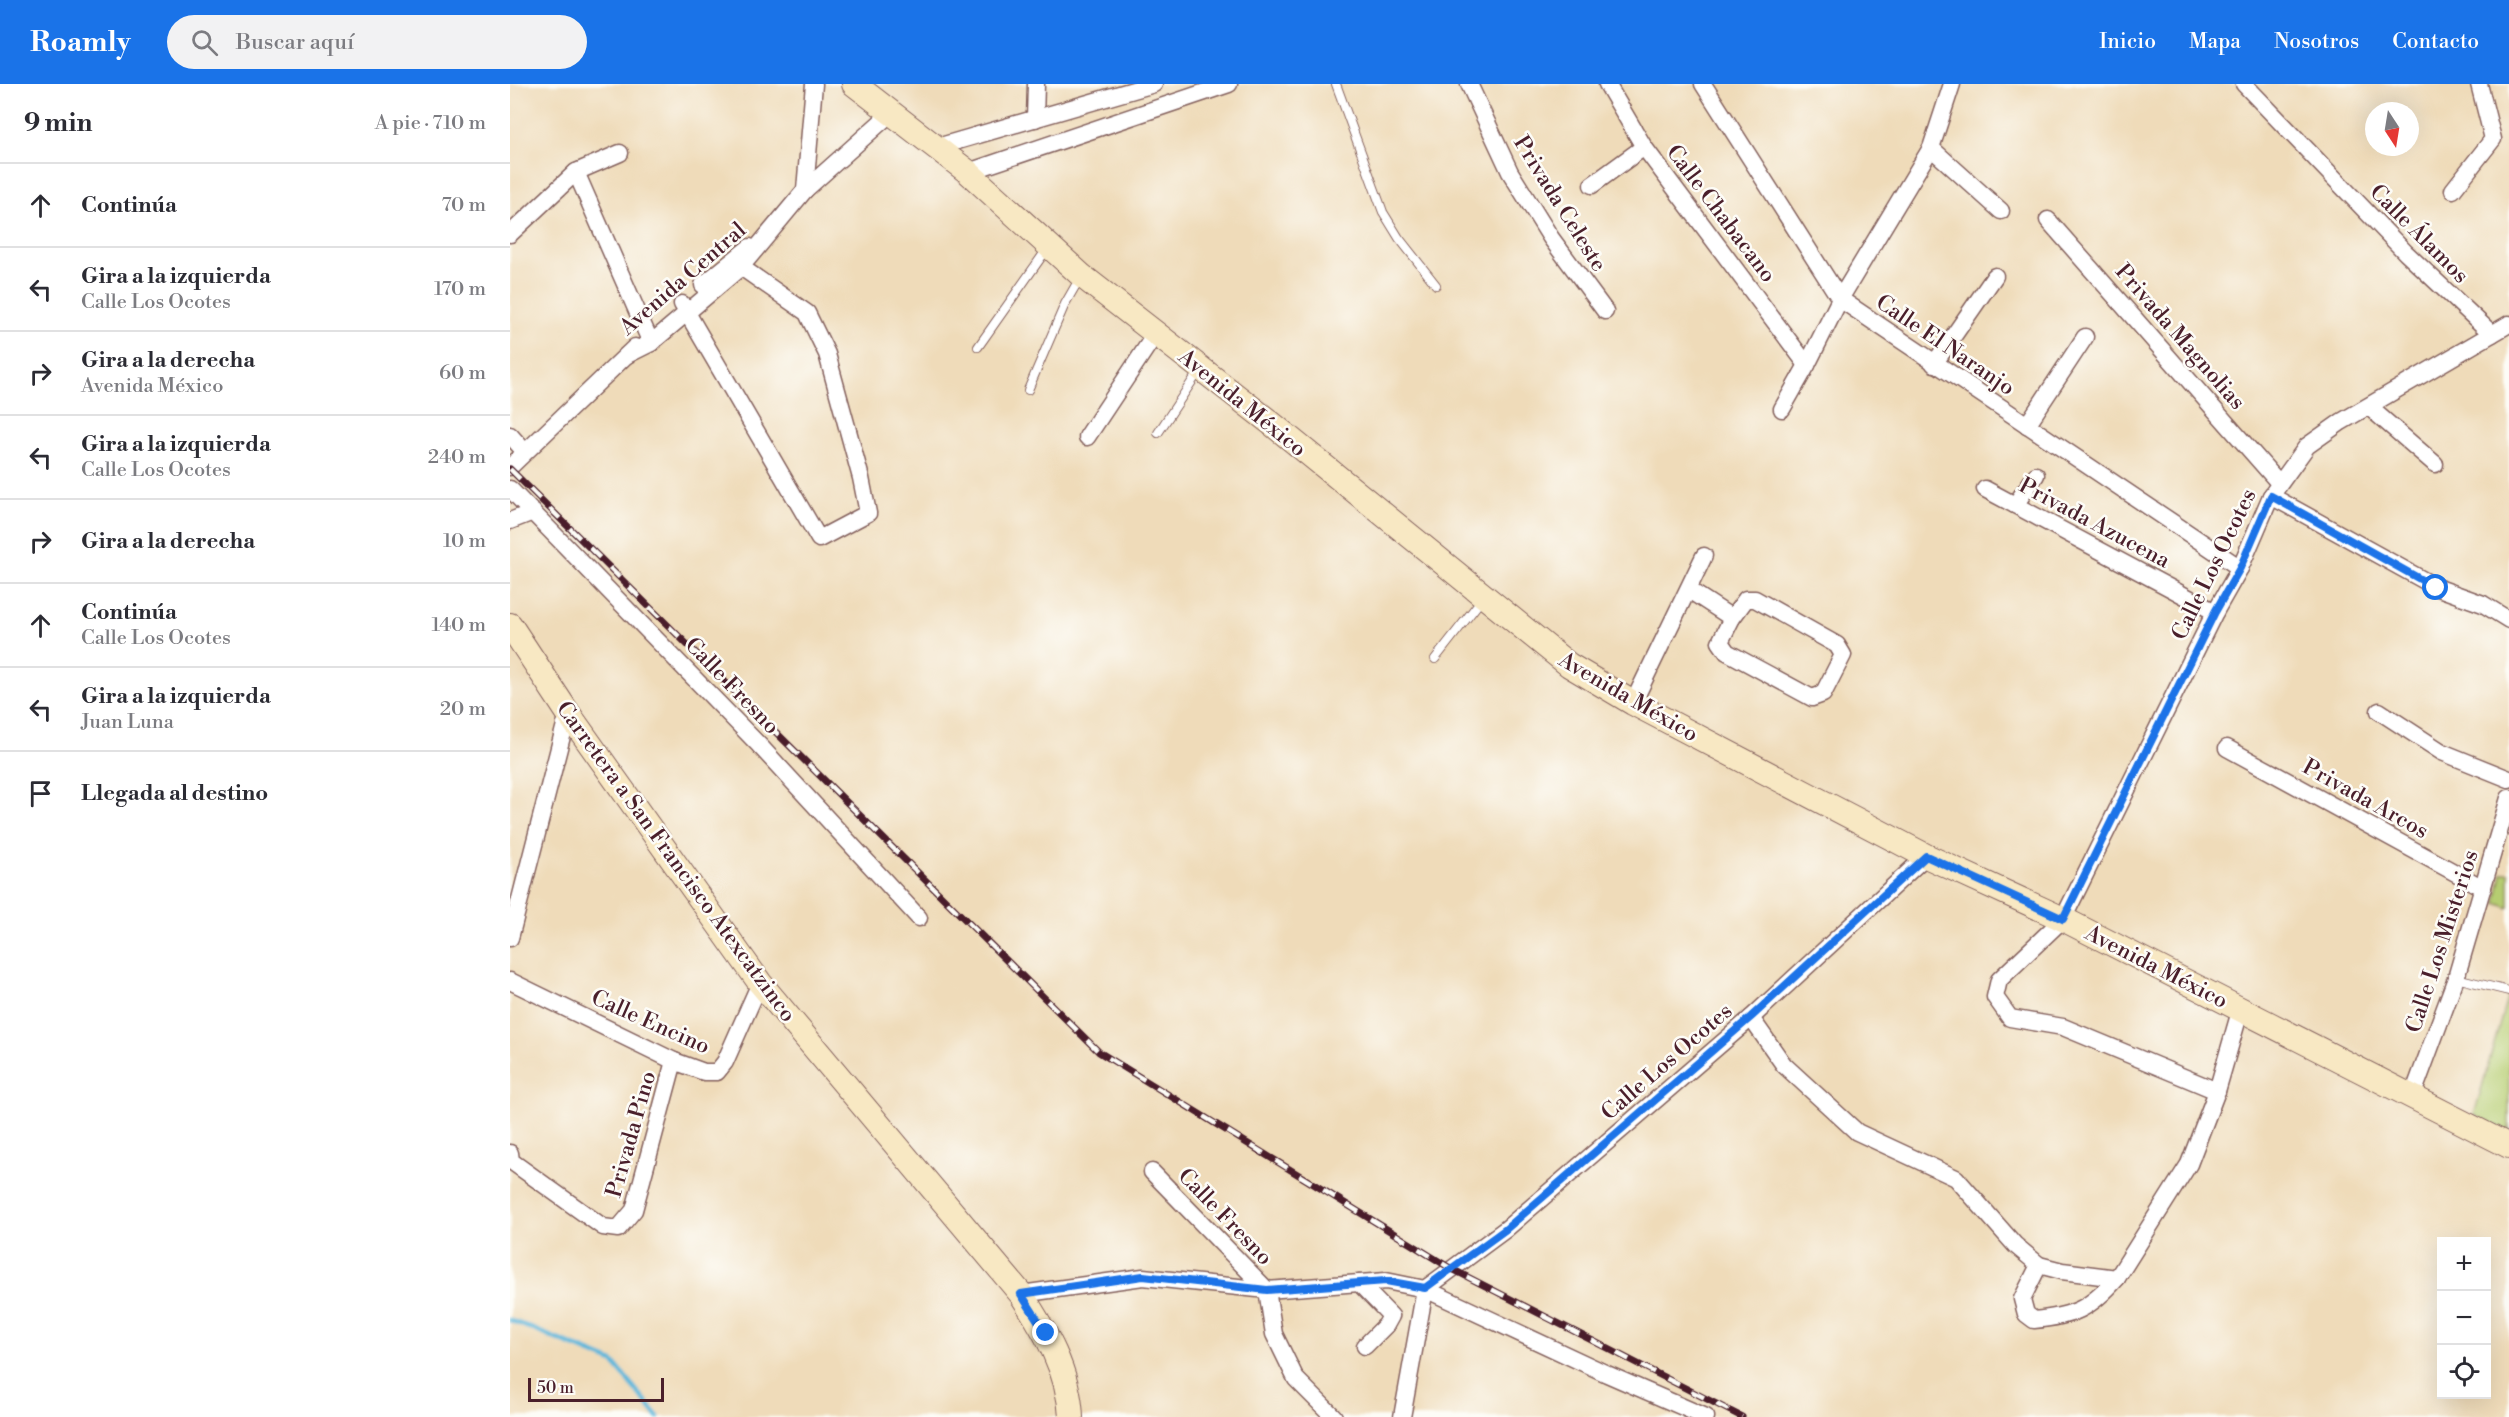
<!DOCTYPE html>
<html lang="es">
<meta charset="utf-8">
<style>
body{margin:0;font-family:"Libre Bodoni",serif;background:#f2f2f3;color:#2b2b33}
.controls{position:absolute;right:18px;bottom:18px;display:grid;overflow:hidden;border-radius:0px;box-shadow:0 6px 24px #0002}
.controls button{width:54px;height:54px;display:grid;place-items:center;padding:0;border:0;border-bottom:2px solid #e1e1e2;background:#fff;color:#2b2b33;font:30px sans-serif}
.compass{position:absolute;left:1855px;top:18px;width:54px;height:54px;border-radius:50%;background:#fff;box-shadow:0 6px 24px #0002;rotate:168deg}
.scale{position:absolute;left:18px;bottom:15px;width:136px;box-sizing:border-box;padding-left:6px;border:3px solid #4a1f2b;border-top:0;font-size:16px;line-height:21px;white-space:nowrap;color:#4a1f2b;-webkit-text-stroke:4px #fdfcf7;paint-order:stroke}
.stop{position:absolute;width:18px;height:18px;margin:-14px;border:4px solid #1a73e8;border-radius:50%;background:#fff}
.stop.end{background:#1a73e8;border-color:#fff;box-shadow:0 2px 6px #0008}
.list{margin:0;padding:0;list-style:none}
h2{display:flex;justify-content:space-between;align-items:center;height:78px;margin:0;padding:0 24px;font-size:26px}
h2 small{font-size:20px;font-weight:400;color:#7c7c81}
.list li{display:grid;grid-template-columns:39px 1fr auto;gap:18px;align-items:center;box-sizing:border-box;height:84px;padding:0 24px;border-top:2px solid #e1e1e2}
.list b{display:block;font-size:22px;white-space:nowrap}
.list p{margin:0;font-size:20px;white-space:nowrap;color:#7c7c81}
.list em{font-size:20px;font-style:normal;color:#7c7c81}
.icon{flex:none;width:33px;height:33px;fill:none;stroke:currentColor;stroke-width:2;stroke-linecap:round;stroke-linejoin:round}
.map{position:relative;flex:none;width:1999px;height:1333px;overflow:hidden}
header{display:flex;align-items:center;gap:36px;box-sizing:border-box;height:84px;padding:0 30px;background:#1a73e8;color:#fff}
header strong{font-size:28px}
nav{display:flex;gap:33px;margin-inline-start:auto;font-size:21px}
.search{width:420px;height:54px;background:#f2f2f3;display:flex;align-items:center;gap:15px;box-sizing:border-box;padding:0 21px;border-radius:33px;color:#7c7c81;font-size:22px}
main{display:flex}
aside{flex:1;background:#fff}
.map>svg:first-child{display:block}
.green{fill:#b6cd71;stroke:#80764e;stroke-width:1.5}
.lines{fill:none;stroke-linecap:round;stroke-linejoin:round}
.stream{stroke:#5cb6da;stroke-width:5}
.lane-casing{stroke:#84615d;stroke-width:10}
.street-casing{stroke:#84615d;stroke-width:19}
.secondary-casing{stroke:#84615d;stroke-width:26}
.lane{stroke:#fff;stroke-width:8}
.street{stroke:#fff;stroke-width:16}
.secondary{stroke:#f8e8c3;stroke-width:24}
.rail-casing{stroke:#4a1f2b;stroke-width:7}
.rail{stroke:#fdfcf7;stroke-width:4.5;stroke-dasharray:14;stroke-linecap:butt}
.route{stroke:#1a73e8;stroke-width:8}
.labels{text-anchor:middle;stroke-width:5;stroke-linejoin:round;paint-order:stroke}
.street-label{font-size:22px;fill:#4a1f2b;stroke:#fdfcf7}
</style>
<header>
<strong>Roamly</strong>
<div class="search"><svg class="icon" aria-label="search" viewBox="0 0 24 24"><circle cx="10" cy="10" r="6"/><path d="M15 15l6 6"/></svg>Buscar aquí</div>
<nav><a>Inicio</a><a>Mapa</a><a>Nosotros</a><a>Contacto</a></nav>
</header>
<main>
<aside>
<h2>9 min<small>A pie · 710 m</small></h2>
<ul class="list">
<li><svg class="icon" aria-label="ahead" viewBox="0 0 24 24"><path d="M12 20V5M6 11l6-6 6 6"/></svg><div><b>Continúa</b></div><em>70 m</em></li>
<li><svg class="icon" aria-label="left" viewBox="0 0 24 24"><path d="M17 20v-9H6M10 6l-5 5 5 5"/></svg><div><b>Gira a la izquierda</b><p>Calle Los Ocotes</p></div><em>170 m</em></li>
<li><svg class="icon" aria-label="right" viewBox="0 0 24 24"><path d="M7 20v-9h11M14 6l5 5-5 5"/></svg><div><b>Gira a la derecha</b><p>Avenida México</p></div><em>60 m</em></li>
<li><svg class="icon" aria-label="left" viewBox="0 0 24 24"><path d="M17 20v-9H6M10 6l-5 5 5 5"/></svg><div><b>Gira a la izquierda</b><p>Calle Los Ocotes</p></div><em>240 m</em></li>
<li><svg class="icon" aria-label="right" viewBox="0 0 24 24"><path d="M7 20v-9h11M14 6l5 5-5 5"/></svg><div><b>Gira a la derecha</b></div><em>10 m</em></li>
<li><svg class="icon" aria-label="ahead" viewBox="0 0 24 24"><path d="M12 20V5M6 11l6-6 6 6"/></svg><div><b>Continúa</b><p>Calle Los Ocotes</p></div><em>140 m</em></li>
<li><svg class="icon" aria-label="left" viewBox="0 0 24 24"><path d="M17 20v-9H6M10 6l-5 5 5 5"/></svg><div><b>Gira a la izquierda</b><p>Juan Luna</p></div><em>20 m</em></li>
<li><svg class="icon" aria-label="arrive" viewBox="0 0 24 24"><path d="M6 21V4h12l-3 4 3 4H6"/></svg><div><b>Llegada al destino</b></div></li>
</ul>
</aside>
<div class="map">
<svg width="1999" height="1333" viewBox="0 0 1999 1333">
<rect width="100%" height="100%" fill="#fdfcf7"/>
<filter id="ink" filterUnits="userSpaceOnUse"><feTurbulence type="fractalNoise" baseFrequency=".0167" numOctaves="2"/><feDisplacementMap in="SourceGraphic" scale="12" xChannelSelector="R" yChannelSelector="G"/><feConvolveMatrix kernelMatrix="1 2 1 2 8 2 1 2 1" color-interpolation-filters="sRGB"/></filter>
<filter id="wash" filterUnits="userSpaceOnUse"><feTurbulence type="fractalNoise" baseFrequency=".008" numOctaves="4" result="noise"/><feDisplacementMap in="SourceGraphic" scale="24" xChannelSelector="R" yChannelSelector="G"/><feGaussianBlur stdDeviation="1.35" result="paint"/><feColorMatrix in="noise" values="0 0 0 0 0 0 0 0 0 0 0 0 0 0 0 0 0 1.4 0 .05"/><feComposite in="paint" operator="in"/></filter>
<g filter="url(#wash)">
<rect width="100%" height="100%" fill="#efdbb9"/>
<g class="green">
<polygon points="1992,789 1999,789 1999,824 1986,819"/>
<polygon points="1999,907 1999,1048 1964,1031"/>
</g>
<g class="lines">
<polyline class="stream" points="0,1236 103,1278 148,1333"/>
</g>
</g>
<g filter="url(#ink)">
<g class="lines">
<g class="lane-casing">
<g id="lane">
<polyline points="826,0 873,128 889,154 926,201"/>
<polyline points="468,263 537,165"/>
<polyline points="518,306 555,220 571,192"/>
<polyline points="648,349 689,287"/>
<polyline points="925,575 972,515"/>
<polyline points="1946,894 1999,907"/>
</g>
</g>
<g class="street-casing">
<g id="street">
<polyline points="959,0 1000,88 1041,154 1095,227"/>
<polyline points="1097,0 1134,63 1297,281"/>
<polyline points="1193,0 1330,215 1730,484"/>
<polyline points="1734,0 1896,169 1982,250"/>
<polyline points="525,35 526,0"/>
<polyline points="427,63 644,0"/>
<polyline points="1421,64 1491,127"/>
<polyline points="66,88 110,69"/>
<polyline points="458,88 719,0"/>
<polyline points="1082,101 1134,63"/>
<polyline points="295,106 381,29"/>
<polyline points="1943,106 1983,55 1969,0"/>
<polyline points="1538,136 1769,399"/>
<polyline points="0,150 66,88 141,259"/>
<polyline points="193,201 240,163"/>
<polyline points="172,220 309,455 358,429 351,394 317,270 297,229 231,183"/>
<polyline points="117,271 141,259 231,183 295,106 304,0"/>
<polyline points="1424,280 1485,192"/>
<polyline points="1859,323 1925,380"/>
<polyline points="1272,325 1297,281 1330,215 1421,64 1442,0"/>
<polyline points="1517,341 1575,253"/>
<polyline points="0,351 15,368"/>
<polyline points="577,353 646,249"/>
<polyline points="0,383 125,263"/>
<polyline points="0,405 249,661 409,834"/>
<polyline points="1475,405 1705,528"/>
<polyline points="1761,412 1926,503 1973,520 1999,536"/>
<polyline points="1505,421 1526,391"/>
<polyline points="0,437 23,428"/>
<polyline points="1179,506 1222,534"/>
<polygon points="1236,515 1245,515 1327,561 1333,571 1313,610 1302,614 1217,568 1210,558 1222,534"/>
<polyline points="1123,619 1194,472"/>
<polyline points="1869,627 1932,668 1999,695"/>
<polyline points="1717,664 1973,804"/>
<polyline points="0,854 58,629"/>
<polyline points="0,897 164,977 194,988 207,988 215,978 250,899"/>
<polyline points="1241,934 1274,981 1347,1048 1446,1094 1505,1161 1529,1181 1552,1187 1607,1194"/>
<polyline points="1707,1007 1553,943 1500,934 1485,913 1489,896 1553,835 1705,528 1730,484 1761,412 1797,362 1831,338 1999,240"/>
<polyline points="1902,1013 1946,894 1999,714"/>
<polyline points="0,1069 1,1077 93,1143 108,1145 124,1126 164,977"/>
<polyline points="642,1088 757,1206"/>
<path d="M 1529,1181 L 1512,1215 L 1516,1230 L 1524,1236 C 1564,1232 1580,1225 1607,1194 L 1679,1080 L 1707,1007 L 1731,924"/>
<polyline points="849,1199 881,1232 876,1241 855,1262"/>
<polyline points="915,1205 996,1145 1241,934 1416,772"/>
<polyline points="757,1206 764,1250 786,1295 824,1333"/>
<polyline points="511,1210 633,1193 757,1206 876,1197 915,1205 1097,1290 1196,1333"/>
<polyline points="892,1333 915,1205"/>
</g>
</g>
<g class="secondary-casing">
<g id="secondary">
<polyline points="344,0 458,88 572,192 761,339 1059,581 1123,619 1416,772 1553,835 1999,1062"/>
<path d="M 0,541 L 58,629 L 250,899 L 511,1210 C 535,1247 559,1287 561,1333"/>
</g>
</g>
<use href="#lane" class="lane"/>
<use href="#street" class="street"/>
<use href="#secondary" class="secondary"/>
<g class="rail-casing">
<polyline id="rail" points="0,385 589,968 940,1184 1232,1333"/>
</g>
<use href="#rail" class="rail"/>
</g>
</g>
<g class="lines" filter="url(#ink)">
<polyline class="route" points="536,1249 511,1210 633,1192 757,1206 876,1197 915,1204 996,1145 1241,933 1416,772 1553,835 1705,528 1730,484 1761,412 1926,504"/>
</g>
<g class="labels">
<g class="street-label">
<text transform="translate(1051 119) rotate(58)" y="8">Privada Celeste</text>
<text transform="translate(1212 129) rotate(53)" y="8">Calle Chabacano</text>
<text transform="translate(1910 149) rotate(45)" y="8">Calle Álamos</text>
<text transform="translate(172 194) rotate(-41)" y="8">Avenida Central</text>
<text transform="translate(1671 252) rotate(49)" y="8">Privada Magnolias</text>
<text transform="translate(1436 260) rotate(34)" y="8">Calle El Naranjo</text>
<text transform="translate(733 318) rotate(39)" y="8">Avenida México</text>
<text transform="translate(1585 438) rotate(28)" y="8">Privada Azucena</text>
<text transform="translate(1703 480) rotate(-64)" y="8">Calle Los Ocotes</text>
<text transform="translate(223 601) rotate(46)" y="8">Calle Fresno</text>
<text transform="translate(1119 612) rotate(30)" y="8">Avenida México</text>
<text transform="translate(1856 714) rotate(29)" y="8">Privada Arcos</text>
<text transform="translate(167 777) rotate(54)" y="8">Carretera a San Francisco Atexcatzinco</text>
<text transform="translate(1931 857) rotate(-72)" y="8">Calle Los Misterios</text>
<text transform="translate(1647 882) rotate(27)" y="8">Avenida México</text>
<text transform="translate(141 937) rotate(24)" y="8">Calle Encino</text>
<text transform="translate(1156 977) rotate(-41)" y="8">Calle Los Ocotes</text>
<text transform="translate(120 1050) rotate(-74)" y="8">Privada Pino</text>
<text transform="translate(716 1132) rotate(46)" y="8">Calle Fresno</text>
</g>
</g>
</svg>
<div class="controls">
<button>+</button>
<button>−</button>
<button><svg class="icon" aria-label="locate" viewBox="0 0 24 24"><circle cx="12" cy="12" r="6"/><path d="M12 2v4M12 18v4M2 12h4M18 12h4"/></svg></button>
</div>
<svg class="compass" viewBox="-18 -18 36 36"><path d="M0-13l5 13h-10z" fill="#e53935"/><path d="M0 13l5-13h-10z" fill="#7c7c81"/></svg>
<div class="scale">50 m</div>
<div class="stop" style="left:1926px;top:504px"></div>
<div class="stop end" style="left:536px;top:1249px"></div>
</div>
</main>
